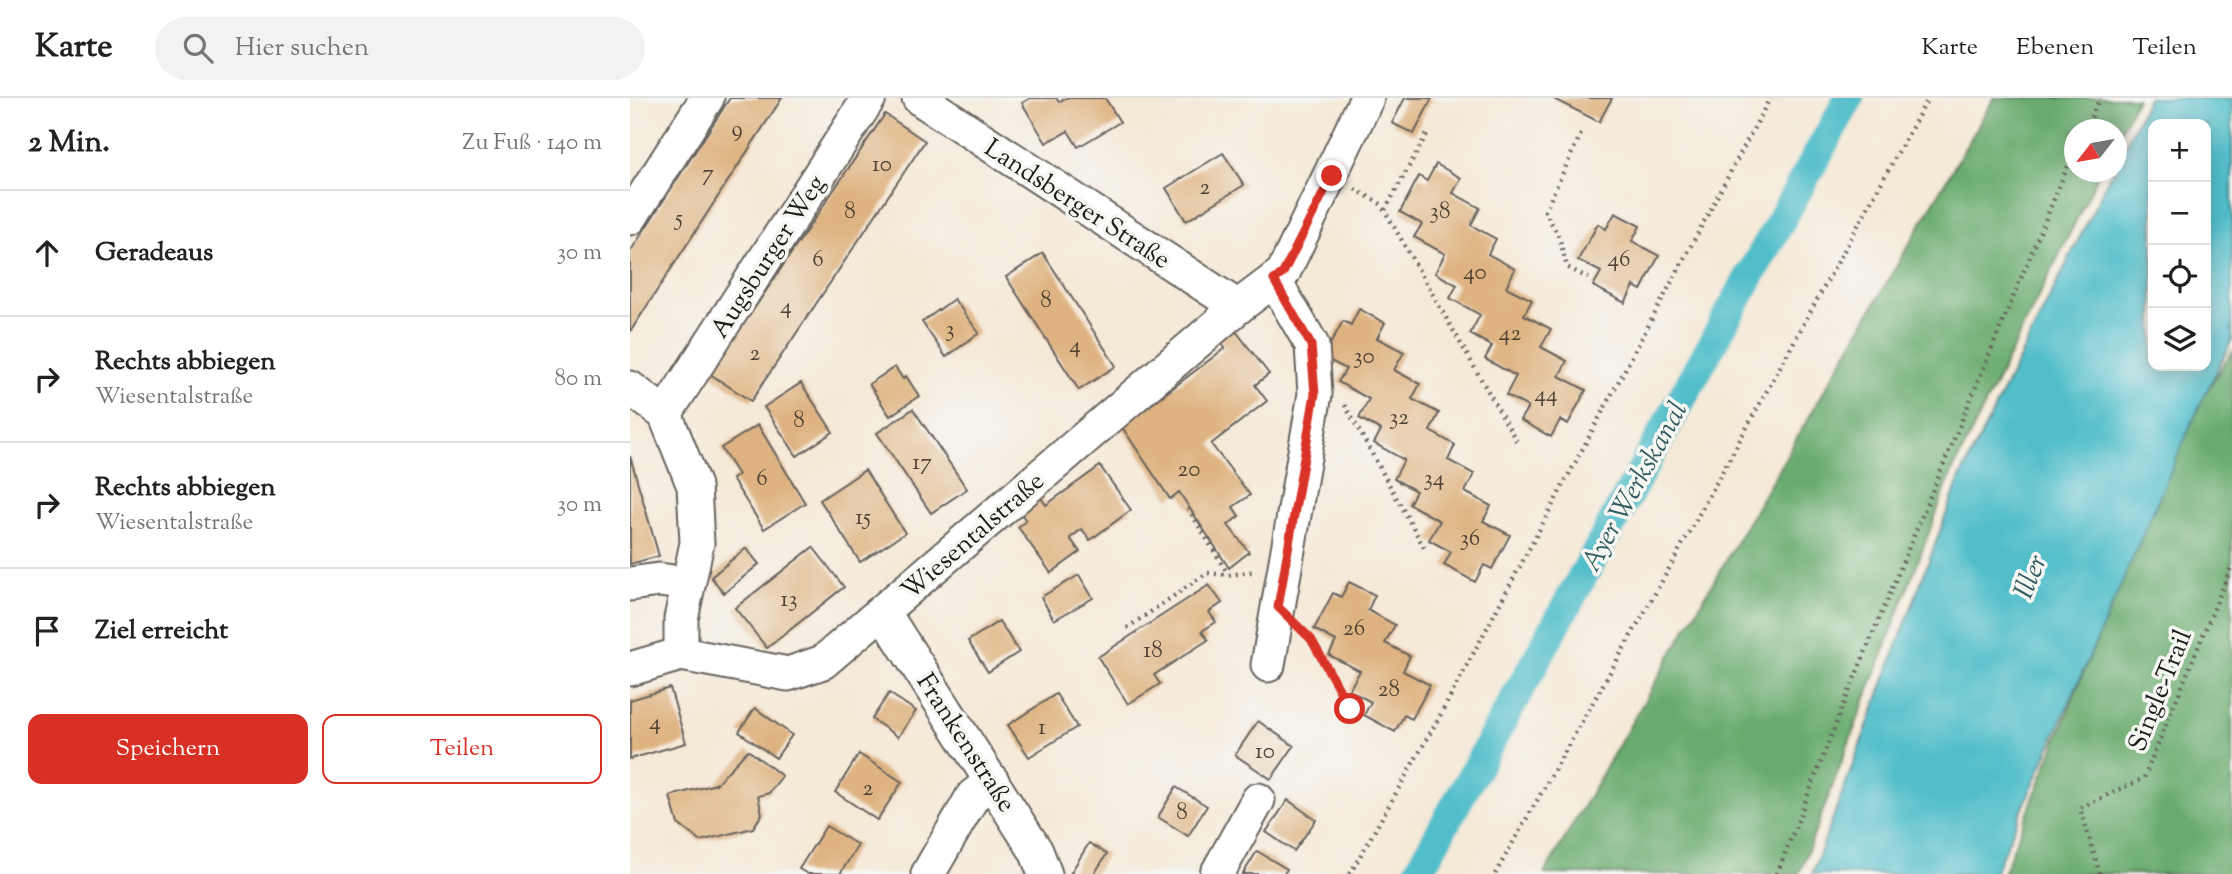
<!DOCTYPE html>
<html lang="de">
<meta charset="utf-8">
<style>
body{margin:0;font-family:"Sorts Mill Goudy",serif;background:#f2f2f2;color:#222}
.controls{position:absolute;right:21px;top:21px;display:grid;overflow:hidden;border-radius:14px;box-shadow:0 4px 18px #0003}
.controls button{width:63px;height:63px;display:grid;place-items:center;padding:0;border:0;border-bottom:2px solid #e0e0e0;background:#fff;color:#222;font:35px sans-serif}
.compass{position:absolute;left:1434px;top:21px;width:63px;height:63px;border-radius:50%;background:#fff;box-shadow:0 4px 18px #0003;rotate:239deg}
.stop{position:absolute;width:21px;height:21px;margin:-16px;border:5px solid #d93025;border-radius:50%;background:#fff}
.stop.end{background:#d93025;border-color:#fff;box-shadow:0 2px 7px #0008}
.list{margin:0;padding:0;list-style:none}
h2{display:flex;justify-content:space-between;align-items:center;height:91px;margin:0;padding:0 28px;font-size:30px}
h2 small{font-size:23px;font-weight:400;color:#767676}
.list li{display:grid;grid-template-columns:46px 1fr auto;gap:21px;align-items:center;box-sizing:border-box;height:126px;padding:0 28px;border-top:2px solid #e0e0e0}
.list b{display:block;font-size:26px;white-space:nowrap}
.list p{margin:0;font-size:23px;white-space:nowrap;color:#767676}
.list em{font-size:23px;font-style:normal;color:#767676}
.actions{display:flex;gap:14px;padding:21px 28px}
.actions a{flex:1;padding:16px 0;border:2px solid #d93025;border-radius:14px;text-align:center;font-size:24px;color:#d93025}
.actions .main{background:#d93025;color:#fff}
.icon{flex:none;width:38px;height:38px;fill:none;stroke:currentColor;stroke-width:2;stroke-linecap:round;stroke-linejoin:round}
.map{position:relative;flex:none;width:1602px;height:776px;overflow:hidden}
header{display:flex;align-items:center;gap:42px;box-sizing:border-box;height:98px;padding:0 35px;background:#fff;border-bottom:2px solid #e0e0e0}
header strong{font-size:33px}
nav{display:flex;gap:38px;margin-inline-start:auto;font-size:24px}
.search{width:490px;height:63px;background:#f2f2f2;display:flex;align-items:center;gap:18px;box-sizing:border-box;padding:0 24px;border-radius:38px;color:#767676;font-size:26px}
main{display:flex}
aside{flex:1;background:#fff}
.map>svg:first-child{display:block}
.forest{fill:#69ab6e;stroke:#426445;stroke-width:2}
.water{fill:#51beca;stroke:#366d73;stroke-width:2;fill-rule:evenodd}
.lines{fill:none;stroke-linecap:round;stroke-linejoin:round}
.canal{stroke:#51beca;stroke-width:30}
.building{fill:#dfb381}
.minor-casing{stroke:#68645e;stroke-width:37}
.path{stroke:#68645e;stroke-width:4.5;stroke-dasharray:2 5;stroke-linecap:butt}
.minor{stroke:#fff;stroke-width:33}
.route{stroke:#d93025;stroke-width:9}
.labels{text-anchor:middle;stroke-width:7;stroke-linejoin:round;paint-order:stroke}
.number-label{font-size:23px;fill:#4d4235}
.street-label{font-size:26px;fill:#1c1c1c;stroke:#f6f6f2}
.water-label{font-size:28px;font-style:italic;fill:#315d62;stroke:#f6f6f2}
</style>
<header>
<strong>Karte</strong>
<div class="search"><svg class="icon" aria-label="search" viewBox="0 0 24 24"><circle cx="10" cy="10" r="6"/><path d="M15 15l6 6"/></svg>Hier suchen</div>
<nav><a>Karte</a><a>Ebenen</a><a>Teilen</a></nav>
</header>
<main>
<aside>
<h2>2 Min.<small>Zu Fuß · 140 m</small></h2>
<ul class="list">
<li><svg class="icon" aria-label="ahead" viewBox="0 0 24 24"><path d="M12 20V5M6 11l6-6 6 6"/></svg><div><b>Geradeaus</b></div><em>30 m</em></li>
<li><svg class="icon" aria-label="right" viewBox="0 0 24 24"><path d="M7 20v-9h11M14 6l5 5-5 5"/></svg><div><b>Rechts abbiegen</b><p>Wiesentalstraße</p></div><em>80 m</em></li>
<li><svg class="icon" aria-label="right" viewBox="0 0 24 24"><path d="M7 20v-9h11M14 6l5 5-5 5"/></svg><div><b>Rechts abbiegen</b><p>Wiesentalstraße</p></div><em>30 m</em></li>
<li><svg class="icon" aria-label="arrive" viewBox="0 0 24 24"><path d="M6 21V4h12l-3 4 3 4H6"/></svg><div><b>Ziel erreicht</b></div></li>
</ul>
<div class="actions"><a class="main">Speichern</a><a>Teilen</a></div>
</aside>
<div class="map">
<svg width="1602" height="776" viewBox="0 0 1602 776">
<rect width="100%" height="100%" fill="#f6f6f2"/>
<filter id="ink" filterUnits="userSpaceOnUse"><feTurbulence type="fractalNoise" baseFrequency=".0143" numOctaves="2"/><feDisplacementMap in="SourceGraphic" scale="14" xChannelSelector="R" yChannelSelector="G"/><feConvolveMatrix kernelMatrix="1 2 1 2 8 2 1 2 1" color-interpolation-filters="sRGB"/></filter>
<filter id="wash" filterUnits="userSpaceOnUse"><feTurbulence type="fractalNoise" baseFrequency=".00686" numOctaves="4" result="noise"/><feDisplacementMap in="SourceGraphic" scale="28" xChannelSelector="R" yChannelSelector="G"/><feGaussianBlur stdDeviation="1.57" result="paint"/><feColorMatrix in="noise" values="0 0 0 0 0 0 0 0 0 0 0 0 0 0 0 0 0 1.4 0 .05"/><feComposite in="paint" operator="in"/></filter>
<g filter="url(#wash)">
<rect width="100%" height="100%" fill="#f5e9d8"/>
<g class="forest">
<polygon points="1364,0 1507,0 1487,41 1486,32 1444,32 1444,74 1470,74 1322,374 1169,776 914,776"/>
<polygon points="1602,253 1602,776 1373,776 1546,343"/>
</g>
<path class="water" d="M 1518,0 L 1602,0 L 1602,242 L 1568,311 L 1364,776 L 1182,776 L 1329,382 L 1482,74 L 1486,74 L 1487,64 ZM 1523,26 L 1576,26 L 1576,268 L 1523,268 Z"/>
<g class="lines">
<polyline class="canal" points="787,776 1219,0"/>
</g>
<g id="blocks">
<g class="building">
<polygon points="100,0 152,0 0,234 0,154"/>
<polygon points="401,0 426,0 429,4 436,0 475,0 490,24 448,49 438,33 416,45 392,5"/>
<polygon points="775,0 802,0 784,36 762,25"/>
<polygon points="922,0 982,0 969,24"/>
<polygon points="255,16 295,43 121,303 80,276"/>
<polygon points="593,55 614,87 556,123 536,90"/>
<polygon points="806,66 831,80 823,95 850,110 841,127 866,141 858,156 885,171 876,189 902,202 894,217 921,231 911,249 937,263 929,278 956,292 938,326 930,322 921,339 890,322 898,309 876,297 886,278 855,261 862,248 840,236 850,217 820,200 827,187 805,175 815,156 784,139 792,126 770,114 789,78 797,83"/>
<polygon points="985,115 1010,128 1002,143 1029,158 1011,192 1004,188 995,205 963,188 971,174 948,162 968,126 976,131"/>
<polygon points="413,155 486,268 449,292 376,179"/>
<polygon points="324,201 349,235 316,259 292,224"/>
<polygon points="729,211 755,225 747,240 774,254 764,272 790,286 782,301 809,315 800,333 825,347 818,362 844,376 835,394 861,408 853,423 880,437 862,471 854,467 845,484 814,467 821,454 799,442 810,423 779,406 786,393 764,381 774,362 744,345 751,332 729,320 739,301 708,284 716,271 693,259 713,223 721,227"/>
<polygon points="602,228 639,276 625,287 637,303 581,346 620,397 603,409 609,418 598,427 619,454 599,470 549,394 540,401 492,329 595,250 587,239"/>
<polygon points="265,269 273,281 276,278 289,298 260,318 239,286"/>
<polygon points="171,285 203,334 167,358 134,309"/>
<polygon points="283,311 337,391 301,415 247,335"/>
<polygon points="128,327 175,405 134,431 102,381 108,377 91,350"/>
<polygon points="0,358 29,458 0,466"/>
<polygon points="470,368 501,412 460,442 452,431 440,440 450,454 421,475 388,429 396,423 389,412 409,397 416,407"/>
<polygon points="235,372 275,435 230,464 190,402"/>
<polygon points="183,449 214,489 137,550 105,510"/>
<polygon points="116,450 129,466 94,495 81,479"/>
<polygon points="449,477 463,500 424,522 411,499"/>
<polygon points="719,484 745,497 738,512 765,527 755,545 780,558 773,573 800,587 782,621 774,617 765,634 734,617 741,604 719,592 730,573 699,557 706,543 684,531 703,495 711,499"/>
<polygon points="579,487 592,505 579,514 586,524 572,533 578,542 524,577 530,586 498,606 468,559"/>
<polygon points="369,523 389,554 358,574 338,543"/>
<polygon points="40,590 56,645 0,661 0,602"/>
<polygon points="259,595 286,613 268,639 242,621"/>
<polygon points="426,596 447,629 399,659 378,627"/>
<polygon points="125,610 162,637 146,660 109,634"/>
<polygon points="628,623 664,648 641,681 605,657"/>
<polygon points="118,652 152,678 139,695 128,698 132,716 123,730 70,743 48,726 40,698 86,686"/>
<polygon points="229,656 272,684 247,722 205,694"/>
<polygon points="546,689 577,708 558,738 528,719"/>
<polygon points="658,702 686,722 664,753 636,734"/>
<polygon points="196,728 228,747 210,776 178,776 169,771"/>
<polygon points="459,745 477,756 464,776 440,776"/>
<polygon points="627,753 657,771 654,776 613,776"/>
</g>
</g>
</g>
<g filter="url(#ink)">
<use href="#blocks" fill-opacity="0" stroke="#68645e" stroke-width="2"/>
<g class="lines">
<g class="minor-casing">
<g id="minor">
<polyline points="289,0 608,209"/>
<polyline points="0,120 77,0"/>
<polyline points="0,290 35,316 64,388 67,445 51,521 51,556"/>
<polyline points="35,316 239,0"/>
<polyline points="0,486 29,482 58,486"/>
<polyline points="253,514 406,753 415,776"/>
<polyline points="638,567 685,296 682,247 644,182"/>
<polyline points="0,571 51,556 158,576 193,564 608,209 653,175 737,0"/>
<polyline points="298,776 343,698 362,683"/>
<polyline points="587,776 628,702"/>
</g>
</g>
<g class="path">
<polyline points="1455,32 1470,0"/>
<polyline points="951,36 915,113 929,139 937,169 958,180"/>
<polyline points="725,91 751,106 887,344"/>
<polyline points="755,112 798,34"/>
<polyline points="715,307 796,453"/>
<polyline points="558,410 598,476"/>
<polyline points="497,530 577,475 599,477 626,473"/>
<polyline points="674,534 681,541 721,611"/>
<polyline points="720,776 811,616 1140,0"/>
<polyline points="865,776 1035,478 1298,0"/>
<polyline points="1147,776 1210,615 1444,53"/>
<polyline points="1470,776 1450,710 1514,680 1602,467"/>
</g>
<use href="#minor" class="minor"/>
</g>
</g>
<g class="lines" filter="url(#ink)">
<polyline class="route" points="702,78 653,175 644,182 681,247 685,296 648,509 681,541 720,611"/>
</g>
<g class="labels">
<g class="number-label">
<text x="107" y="38">9</text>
<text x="252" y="73">10</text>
<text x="78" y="82">7</text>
<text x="575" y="96">2</text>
<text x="220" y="120">8</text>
<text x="810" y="120">38</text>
<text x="49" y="127">5</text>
<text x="188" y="168">6</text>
<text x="989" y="168">46</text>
<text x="845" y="181">40</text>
<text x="416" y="209">8</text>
<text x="156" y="215">4</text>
<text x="320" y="238">3</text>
<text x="880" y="242">42</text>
<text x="445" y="254">4</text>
<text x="125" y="262">2</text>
<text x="734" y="265">30</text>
<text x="916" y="303">44</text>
<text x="769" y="326">32</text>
<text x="169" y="329">8</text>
<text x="292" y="371">17</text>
<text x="559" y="378">20</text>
<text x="132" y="387">6</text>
<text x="804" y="387">34</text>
<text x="233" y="426">15</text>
<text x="840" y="447">36</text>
<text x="159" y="508">13</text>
<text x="724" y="537">26</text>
<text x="523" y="559">18</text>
<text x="759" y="598">28</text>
<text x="25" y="631">4</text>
<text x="412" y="636">1</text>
<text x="635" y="660">10</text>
<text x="238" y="697">2</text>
<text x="552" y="721">8</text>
</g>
<g class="street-label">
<text transform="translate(448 105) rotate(33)" y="9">Landsberger Straße</text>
<text transform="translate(137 158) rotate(-57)" y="9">Augsburger Weg</text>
<text transform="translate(342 437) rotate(-41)" y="9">Wiesentalstraße</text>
<text transform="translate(1529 592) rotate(-68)" y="9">Single-Trail</text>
<text transform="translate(337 644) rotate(57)" y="9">Frankenstraße</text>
</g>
<g class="water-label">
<text transform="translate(1003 388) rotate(-61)" y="10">Ayer Werkskanal</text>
<text transform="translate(1399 478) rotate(-68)" y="10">Iller</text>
</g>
</g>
</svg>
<div class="controls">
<button>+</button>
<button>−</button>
<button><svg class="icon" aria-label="locate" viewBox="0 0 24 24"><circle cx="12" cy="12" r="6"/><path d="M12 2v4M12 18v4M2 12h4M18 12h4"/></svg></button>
<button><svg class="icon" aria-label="layers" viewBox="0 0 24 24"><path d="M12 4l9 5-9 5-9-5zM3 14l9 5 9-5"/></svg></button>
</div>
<svg class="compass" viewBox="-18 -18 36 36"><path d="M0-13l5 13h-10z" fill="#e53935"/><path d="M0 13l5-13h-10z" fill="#767676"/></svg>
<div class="stop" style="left:720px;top:611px"></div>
<div class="stop end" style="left:702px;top:78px"></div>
</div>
</main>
